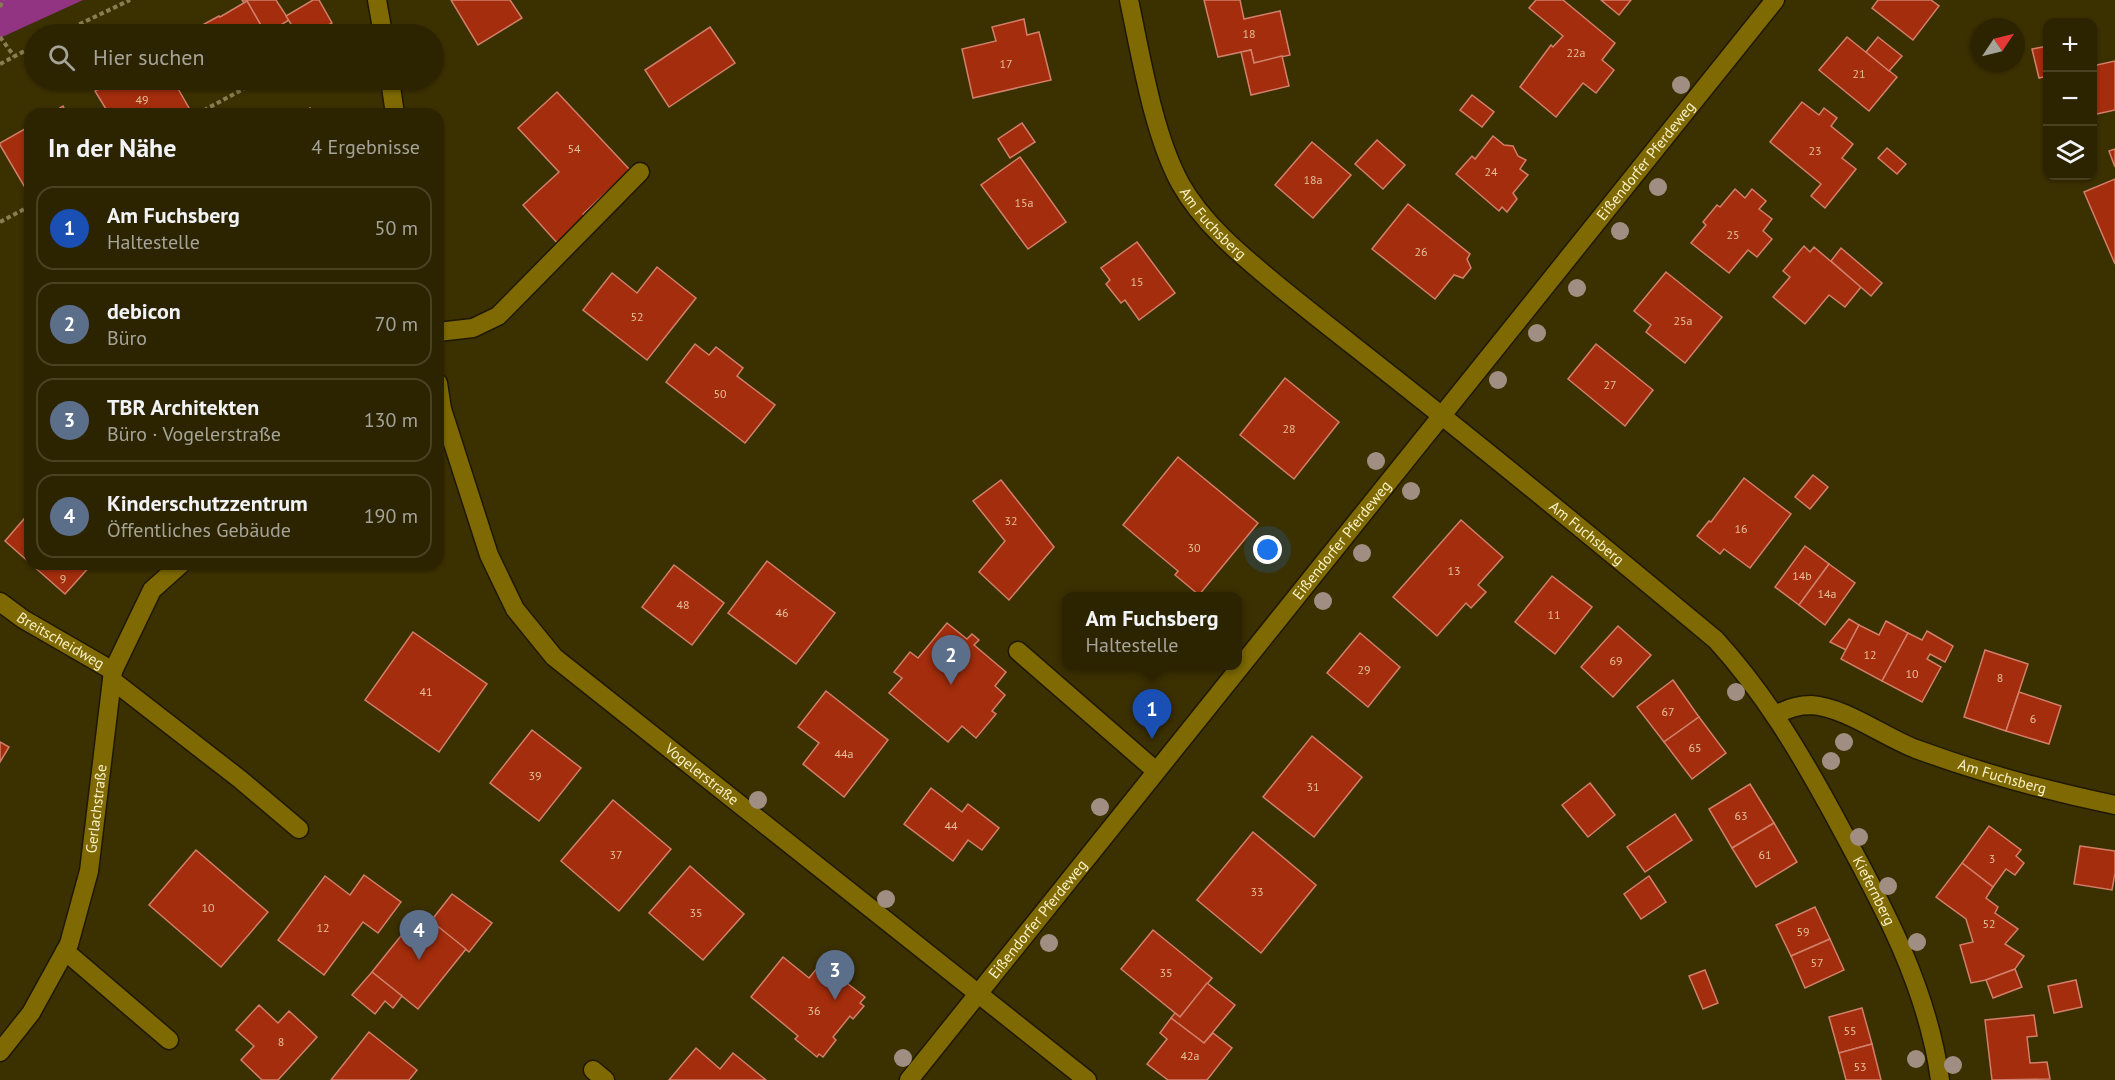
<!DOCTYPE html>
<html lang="de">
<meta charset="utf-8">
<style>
body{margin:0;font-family:"PT Sans",sans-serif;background:#38300f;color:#f1f3f6}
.controls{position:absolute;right:18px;top:18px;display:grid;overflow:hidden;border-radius:12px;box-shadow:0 2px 4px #0004}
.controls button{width:54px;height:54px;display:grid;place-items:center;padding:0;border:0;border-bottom:2px solid #484122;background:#2c2400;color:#f1f3f6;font:30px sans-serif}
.compass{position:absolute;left:1971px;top:18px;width:54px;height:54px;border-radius:50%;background:#2c2400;box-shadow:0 2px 4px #0004;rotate:55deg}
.you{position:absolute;left:1268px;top:550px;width:21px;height:21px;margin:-15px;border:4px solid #fff;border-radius:50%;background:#1a73e8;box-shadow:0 0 0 9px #1a73e833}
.badge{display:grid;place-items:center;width:39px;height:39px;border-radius:50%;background:#a3b2fd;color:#fff;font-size:20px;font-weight:700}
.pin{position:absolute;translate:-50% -50px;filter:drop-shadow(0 2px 3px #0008)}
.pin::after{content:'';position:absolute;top:32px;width:21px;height:18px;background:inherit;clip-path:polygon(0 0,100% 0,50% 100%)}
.popup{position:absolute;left:1062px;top:592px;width:180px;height:78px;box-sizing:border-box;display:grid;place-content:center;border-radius:12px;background:#2c2400;filter:drop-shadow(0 2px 4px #0005);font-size:20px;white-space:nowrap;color:#a6a499}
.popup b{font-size:22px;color:#f1f3f6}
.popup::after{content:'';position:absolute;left:50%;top:100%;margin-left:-12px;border:12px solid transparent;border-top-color:#2c2400}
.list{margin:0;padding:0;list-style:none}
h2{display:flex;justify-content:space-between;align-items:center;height:78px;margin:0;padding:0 24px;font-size:26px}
h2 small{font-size:20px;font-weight:400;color:#a6a499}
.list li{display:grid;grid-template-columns:39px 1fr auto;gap:18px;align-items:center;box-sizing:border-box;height:84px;margin:0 12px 12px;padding:0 12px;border:2px solid #484122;border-radius:18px}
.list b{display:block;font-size:22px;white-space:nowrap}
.list p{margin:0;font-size:20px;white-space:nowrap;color:#a6a499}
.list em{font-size:20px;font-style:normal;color:#a6a499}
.icon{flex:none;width:33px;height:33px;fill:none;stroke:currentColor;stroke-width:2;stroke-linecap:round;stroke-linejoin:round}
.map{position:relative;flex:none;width:2115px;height:1080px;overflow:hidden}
.search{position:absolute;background:#2c2400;box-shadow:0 2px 4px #0004;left:24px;top:24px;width:420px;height:66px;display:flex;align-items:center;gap:15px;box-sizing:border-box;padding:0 21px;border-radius:33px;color:#a6a499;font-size:22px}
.panel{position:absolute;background:#2c2400;box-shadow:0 2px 4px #0004;left:24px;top:108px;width:420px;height:462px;border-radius:18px}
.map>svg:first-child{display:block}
.forest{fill:#933483}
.building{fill:#a32d0c;stroke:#d17f6a;stroke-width:1.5}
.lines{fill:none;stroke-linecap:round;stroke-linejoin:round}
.minor-casing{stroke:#1f1800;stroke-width:21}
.path{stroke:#897e51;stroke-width:4;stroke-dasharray:4.5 3;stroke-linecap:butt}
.minor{stroke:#7e6902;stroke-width:18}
.tree{fill:#a18e82}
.labels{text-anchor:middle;stroke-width:6;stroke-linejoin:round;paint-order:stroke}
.number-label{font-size:12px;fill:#e4bf98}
.street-label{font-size:15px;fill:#faf0c7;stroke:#3b3000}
</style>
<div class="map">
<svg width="2115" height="1080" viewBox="0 0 2115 1080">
<rect width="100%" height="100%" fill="#3b3000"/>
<polygon class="forest" points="0,0 83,0 0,38"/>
<g class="building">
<polygon points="242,0 276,0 289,20 266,34 247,1 244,3"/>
<polygon points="313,0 319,0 332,23 313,34 297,34 286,16"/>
<polygon points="451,0 510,0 522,18 478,45"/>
<polygon points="1204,0 1240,0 1244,19 1280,11 1290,55 1254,63 1251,50 1218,57"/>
<polygon points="1536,0 1563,0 1615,43 1602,60 1614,70 1596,93 1583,83 1556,117 1520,87 1551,45 1553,47 1563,36 1529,8"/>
<polygon points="1601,0 1631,0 1619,15"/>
<polygon points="1878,0 1931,0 1939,6 1913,40 1872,8"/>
<polygon points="247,1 266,34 186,34 219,16 220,17"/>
<polygon points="1024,19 1027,35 1039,32 1051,80 973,98 962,49 996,41 992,27"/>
<polygon points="710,27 735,63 669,107 645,70"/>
<polygon points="1847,37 1897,77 1869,111 1819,70"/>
<polygon points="1878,37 1902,56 1889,71 1866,52"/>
<polygon points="2048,46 2048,76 2039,78 2032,49"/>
<polygon points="1251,50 1254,63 1282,56 1289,86 1251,95 1241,52"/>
<polygon points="2115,61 2115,110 2092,115 2092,66"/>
<polygon points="115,80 173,80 189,108 180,114 109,114 95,91"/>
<polygon points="210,80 231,80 215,89"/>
<polygon points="557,92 630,170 583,214 587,219 559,245 523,205 559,172 518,128"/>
<polygon points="1472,95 1494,112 1482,127 1460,110"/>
<polygon points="1802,102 1819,115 1824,108 1837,118 1831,126 1853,144 1842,158 1856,169 1825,208 1811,196 1821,184 1770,142"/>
<polygon points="63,106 67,114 50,114"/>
<polygon points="310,108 314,114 299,114"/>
<polygon points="1022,123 1035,142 1010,158 998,139"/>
<polygon points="30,126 30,196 0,145 0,143"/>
<polygon points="1493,136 1504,145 1513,146 1518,156 1526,160 1520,169 1528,175 1513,193 1517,199 1507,212 1502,207 1499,211 1456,174 1472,156 1475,159"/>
<polygon points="1377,140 1405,165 1383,189 1355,164"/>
<polygon points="1312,142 1351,175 1313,218 1275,185"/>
<polygon points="1887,148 1906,164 1897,174 1878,158"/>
<polygon points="2115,149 2115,167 2109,151"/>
<polygon points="1020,157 1066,222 1028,249 981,185"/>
<polygon points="2115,179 2115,264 2084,192"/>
<polygon points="1735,189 1745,198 1752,189 1766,201 1759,209 1772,219 1763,231 1772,239 1757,257 1748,250 1729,273 1691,243 1706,225 1703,222 1717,205 1720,207"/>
<polygon points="1408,204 1470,254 1467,259 1471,268 1463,278 1454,275 1435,299 1372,249"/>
<polygon points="1137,242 1175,293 1139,320 1125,300 1121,303 1106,284 1110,280 1101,268"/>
<polygon points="1804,246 1810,252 1814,247 1861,287 1845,307 1829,295 1805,324 1773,297 1790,277 1783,271"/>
<polygon points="1841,248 1882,283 1871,296 1831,261"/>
<polygon points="657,267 696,298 647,360 583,310 612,273 637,293"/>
<polygon points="1666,272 1722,317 1685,363 1646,332 1651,325 1634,311"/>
<polygon points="695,344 709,355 716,347 743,368 737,376 775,405 745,443 666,382"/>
<polygon points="1596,344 1653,390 1625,426 1568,379"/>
<polygon points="1285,378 1339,422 1294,479 1240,435"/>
<polygon points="1178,457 1258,523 1199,595 1175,575 1178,571 1123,525"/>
<polygon points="1813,475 1828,487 1810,509 1795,497"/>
<polygon points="1744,478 1791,514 1750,568 1724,549 1720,554 1697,536 1709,521 1711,522"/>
<polygon points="1001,480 1054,547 1009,600 979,572 1005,541 973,501"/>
<polygon points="30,512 30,563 5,541"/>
<polygon points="1461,520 1503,557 1478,585 1486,592 1471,608 1466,603 1437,636 1393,597"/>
<polygon points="1805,546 1829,564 1799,605 1775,587"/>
<polygon points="767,561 835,613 796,664 728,613"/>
<polygon points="31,564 92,564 65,594"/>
<polygon points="1829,564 1855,583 1825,625 1799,605"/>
<polygon points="674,565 724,603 692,645 642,607"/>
<polygon points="1552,576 1592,607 1555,654 1515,622"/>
<polygon points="1849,619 1859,625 1846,650 1830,642"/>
<polygon points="1886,621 1908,633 1882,681 1841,659 1859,625 1879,635"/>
<polygon points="947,623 967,639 972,634 979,640 974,645 1006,672 995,686 1005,695 992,711 996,714 976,738 962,726 948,742 889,693 902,678 894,672 910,652 918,658"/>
<polygon points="1618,626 1651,655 1613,697 1581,667"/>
<polygon points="1927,631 1953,646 1945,662 1930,654 1927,659 1941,667 1922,702 1882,681 1908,633 1922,640"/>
<polygon points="413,632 487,684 439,752 365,700"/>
<polygon points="1360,633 1400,667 1368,707 1327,673"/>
<polygon points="1985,650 2028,664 2006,731 1964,717"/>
<polygon points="1673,680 1699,717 1664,742 1637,707"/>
<polygon points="826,691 888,740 844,797 803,764 819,743 798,727"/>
<polygon points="2019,692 2061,706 2049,744 2006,731"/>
<polygon points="1699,717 1726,753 1692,779 1664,742"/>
<polygon points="532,730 581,768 539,821 490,783"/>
<polygon points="1312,736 1362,777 1314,837 1263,797"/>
<polygon points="0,742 9,747 0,762"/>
<polygon points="1590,783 1615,815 1588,837 1562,805"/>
<polygon points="1750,784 1774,823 1732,848 1709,809"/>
<polygon points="931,788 962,812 968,804 999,828 982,850 968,840 953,861 904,824"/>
<polygon points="613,800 671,849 619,911 561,861"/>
<polygon points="1675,814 1692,840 1645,872 1627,847"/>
<polygon points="1774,823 1797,862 1756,887 1732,848"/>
<polygon points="1989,826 2021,850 2016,856 2024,863 2015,875 2006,869 1993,887 1962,863"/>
<polygon points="1253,832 1316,885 1261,953 1197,900"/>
<polygon points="2080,846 2115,851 2115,873 2112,890 2074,884"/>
<polygon points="196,850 268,912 221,967 149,905"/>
<polygon points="1962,863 1993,887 1986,898 1998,907 1995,913 2018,929 2005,944 2024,956 2015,969 1986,980 1971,983 1960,945 1973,942 1966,919 1936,897"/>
<polygon points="690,866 744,914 703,960 649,913"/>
<polygon points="364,875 401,902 378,933 363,922 324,975 278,940 325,876 350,895"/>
<polygon points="1649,876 1666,902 1641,919 1624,894"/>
<polygon points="452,894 492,923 469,952 431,921"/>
<polygon points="1815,907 1830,939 1791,956 1776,925"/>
<polygon points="420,912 466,949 418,1009 372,972"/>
<polygon points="1153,930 1212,978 1180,1017 1121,969"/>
<polygon points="1830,939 1844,970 1805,988 1791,956"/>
<polygon points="783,957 809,978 818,967 836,981 839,977 865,997 860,1003 864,1006 853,1019 850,1016 833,1037 836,1040 823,1057 819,1054 817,1057 795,1039 798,1036 751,997"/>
<polygon points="2015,969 2022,987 1993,998 1986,980"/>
<polygon points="1705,970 1718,1003 1703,1009 1689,976"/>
<polygon points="372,972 402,996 393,1008 385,1001 375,1014 352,995"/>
<polygon points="2076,980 2082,1007 2054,1013 2048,986"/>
<polygon points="1207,983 1235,1005 1204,1043 1171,1018 1175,1013 1180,1017"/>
<polygon points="259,1005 278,1023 289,1011 317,1037 278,1080 262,1080 241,1060 254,1046 236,1030"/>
<polygon points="1862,1008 1872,1044 1839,1053 1829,1017"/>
<polygon points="2034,1015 2037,1036 2027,1037 2030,1063 2047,1062 2050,1079 1992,1080 1985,1020"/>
<polygon points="1171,1018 1204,1043 1213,1033 1232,1048 1207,1080 1168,1080 1147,1064 1167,1039 1160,1033"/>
<polygon points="369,1032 417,1070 409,1080 331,1080"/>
<polygon points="1872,1044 1881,1080 1846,1080 1839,1053"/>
<polygon points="696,1048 720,1069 733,1053 766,1080 669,1080"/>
</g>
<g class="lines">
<g class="minor-casing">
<g id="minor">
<polyline points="377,0 383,34"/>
<path id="s1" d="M 1129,0 C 1141,56 1153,133 1180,183 C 1202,223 1241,255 1276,284 C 1315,316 1354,346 1393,377 C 1502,463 1609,551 1716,640 C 1764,693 1797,748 1831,810 C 1877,895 1927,982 1940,1080"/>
<polyline points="390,80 395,114"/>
<polyline points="438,332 473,328 498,316 640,172"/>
<path id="s2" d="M 438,383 L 442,409 L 489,555 L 515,609 L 554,657 L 1087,1080"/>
<path id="s3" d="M 0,602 L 23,619 L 113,671"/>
<polyline points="1018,651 1156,771"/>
<polyline points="112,680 241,780 299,829"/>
<path id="s4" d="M 1776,715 C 1786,709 1798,705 1811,705 C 1845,707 1884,737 1916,749 C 1981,773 2048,791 2115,805"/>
<polyline points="65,951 169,1040"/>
<path id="s5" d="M 0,1052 L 31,1013 L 69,944 L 89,871 L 113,671 L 152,590 L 181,564"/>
<polyline points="593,1070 605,1080"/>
<path id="s6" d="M 909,1080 L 1775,0"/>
</g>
</g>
<g class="path">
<polyline points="0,7 3,0"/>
<polyline points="59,34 130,0"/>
<polyline points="342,34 357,26"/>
<polyline points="0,37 14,56"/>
<polyline points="0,64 34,46"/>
<polyline points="197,114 260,80"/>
<polyline points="0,222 30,206"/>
</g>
<use href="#minor" class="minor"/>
</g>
<g class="tree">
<circle cx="1681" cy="85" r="9"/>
<circle cx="1658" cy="187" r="9"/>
<circle cx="1620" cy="231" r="9"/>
<circle cx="1577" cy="288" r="9"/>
<circle cx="1537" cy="333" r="9"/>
<circle cx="1498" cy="380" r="9"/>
<circle cx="1376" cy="461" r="9"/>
<circle cx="1411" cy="491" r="9"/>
<circle cx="1362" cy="553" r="9"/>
<circle cx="1323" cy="601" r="9"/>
<circle cx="1736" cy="692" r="9"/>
<circle cx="1844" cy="742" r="9"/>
<circle cx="1831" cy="761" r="9"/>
<circle cx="758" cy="800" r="9"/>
<circle cx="1100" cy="807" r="9"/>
<circle cx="1859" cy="837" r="9"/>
<circle cx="1888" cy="886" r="9"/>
<circle cx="886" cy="899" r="9"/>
<circle cx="1917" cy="942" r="9"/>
<circle cx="1049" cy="943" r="9"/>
<circle cx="903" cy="1058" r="9"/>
<circle cx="1916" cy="1059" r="9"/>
<circle cx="1953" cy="1065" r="9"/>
</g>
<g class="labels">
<g class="number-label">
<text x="1249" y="38">18</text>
<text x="1576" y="57">22a</text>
<text x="1006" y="68">17</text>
<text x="1859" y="78">21</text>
<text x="142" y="104">49</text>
<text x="574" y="153">54</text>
<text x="1815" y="155">23</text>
<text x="1491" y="176">24</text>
<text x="1313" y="184">18a</text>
<text x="1024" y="207">15a</text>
<text x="1733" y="239">25</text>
<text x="1421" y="256">26</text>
<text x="1137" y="286">15</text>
<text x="637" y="321">52</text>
<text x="1683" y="325">25a</text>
<text x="1610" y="389">27</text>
<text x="720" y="398">50</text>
<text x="1289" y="433">28</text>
<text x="1011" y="525">32</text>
<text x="1741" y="533">16</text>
<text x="1194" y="552">30</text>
<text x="1454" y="575">13</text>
<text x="1802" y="580">14b</text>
<text x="63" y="583">9</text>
<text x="1827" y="598">14a</text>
<text x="683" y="609">48</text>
<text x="782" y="617">46</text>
<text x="1554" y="619">11</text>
<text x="1870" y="659">12</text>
<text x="1616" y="665">69</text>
<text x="1364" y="674">29</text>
<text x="1912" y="678">10</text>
<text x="2000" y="682">8</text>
<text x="426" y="696">41</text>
<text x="1668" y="716">67</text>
<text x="2033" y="723">6</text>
<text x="1695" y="752">65</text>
<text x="844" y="758">44a</text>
<text x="535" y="780">39</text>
<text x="1313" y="791">31</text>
<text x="1741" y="820">63</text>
<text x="951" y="830">44</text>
<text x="616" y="859">37</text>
<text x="1765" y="859">61</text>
<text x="1992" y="863">3</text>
<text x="1257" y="896">33</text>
<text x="208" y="912">10</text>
<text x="696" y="917">35</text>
<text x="1989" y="928">52</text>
<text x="323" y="932">12</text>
<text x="1803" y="936">59</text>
<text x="1817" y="967">57</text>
<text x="1166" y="977">35</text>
<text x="814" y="1015">36</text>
<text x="1850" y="1035">55</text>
<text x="281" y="1046">8</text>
<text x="1190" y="1060">42a</text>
<text x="1860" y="1071">53</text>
</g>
<g class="street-label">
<text dy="5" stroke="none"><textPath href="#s6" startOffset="1178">Eißendorfer Pferdeweg</textPath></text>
<text dy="5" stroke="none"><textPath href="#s1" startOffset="243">Am Fuchsberg</textPath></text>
<text dy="5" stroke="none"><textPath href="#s1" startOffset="729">Am Fuchsberg</textPath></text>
<text dy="5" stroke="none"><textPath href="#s6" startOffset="692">Eißendorfer Pferdeweg</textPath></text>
<text dy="5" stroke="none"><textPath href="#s3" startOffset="72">Breitscheidweg</textPath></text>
<text dy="5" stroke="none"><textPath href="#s2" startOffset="490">Vogelerstraße</textPath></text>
<text dy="5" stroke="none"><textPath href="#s4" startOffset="242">Am Fuchsberg</textPath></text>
<text dy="5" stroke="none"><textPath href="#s5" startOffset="267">Gerlachstraße</textPath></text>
<text dy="5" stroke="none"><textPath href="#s1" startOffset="1194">Kiefernberg</textPath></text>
<text dy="5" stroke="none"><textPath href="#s6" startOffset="206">Eißendorfer Pferdeweg</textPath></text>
</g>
</g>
</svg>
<div class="controls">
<button>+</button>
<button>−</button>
<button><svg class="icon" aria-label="layers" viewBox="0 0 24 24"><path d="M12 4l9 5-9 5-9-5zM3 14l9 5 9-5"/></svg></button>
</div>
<svg class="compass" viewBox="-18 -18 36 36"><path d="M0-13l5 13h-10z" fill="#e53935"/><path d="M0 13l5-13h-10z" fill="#a6a499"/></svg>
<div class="you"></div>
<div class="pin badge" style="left:1152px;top:739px;background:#1a4fb4">1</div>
<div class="popup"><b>Am Fuchsberg</b>Haltestelle</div>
<div class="pin badge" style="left:951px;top:685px;background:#5c6f8a">2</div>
<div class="pin badge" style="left:835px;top:1000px;background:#5c6f8a">3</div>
<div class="pin badge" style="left:419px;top:960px;background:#5c6f8a">4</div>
<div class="search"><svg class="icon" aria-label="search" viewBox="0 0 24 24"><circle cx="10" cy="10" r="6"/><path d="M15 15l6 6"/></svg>Hier suchen</div>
<section class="panel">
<h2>In der Nähe<small>4 Ergebnisse</small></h2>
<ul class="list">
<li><span class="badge" style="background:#1a4fb4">1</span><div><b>Am Fuchsberg</b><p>Haltestelle</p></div><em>50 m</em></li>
<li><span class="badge" style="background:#5c6f8a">2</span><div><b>debicon</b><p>Büro</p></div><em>70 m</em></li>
<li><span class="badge" style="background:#5c6f8a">3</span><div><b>TBR Architekten</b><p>Büro · Vogelerstraße</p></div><em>130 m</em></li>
<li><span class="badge" style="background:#5c6f8a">4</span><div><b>Kinderschutzzentrum</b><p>Öffentliches Gebäude</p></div><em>190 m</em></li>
</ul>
</section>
</div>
